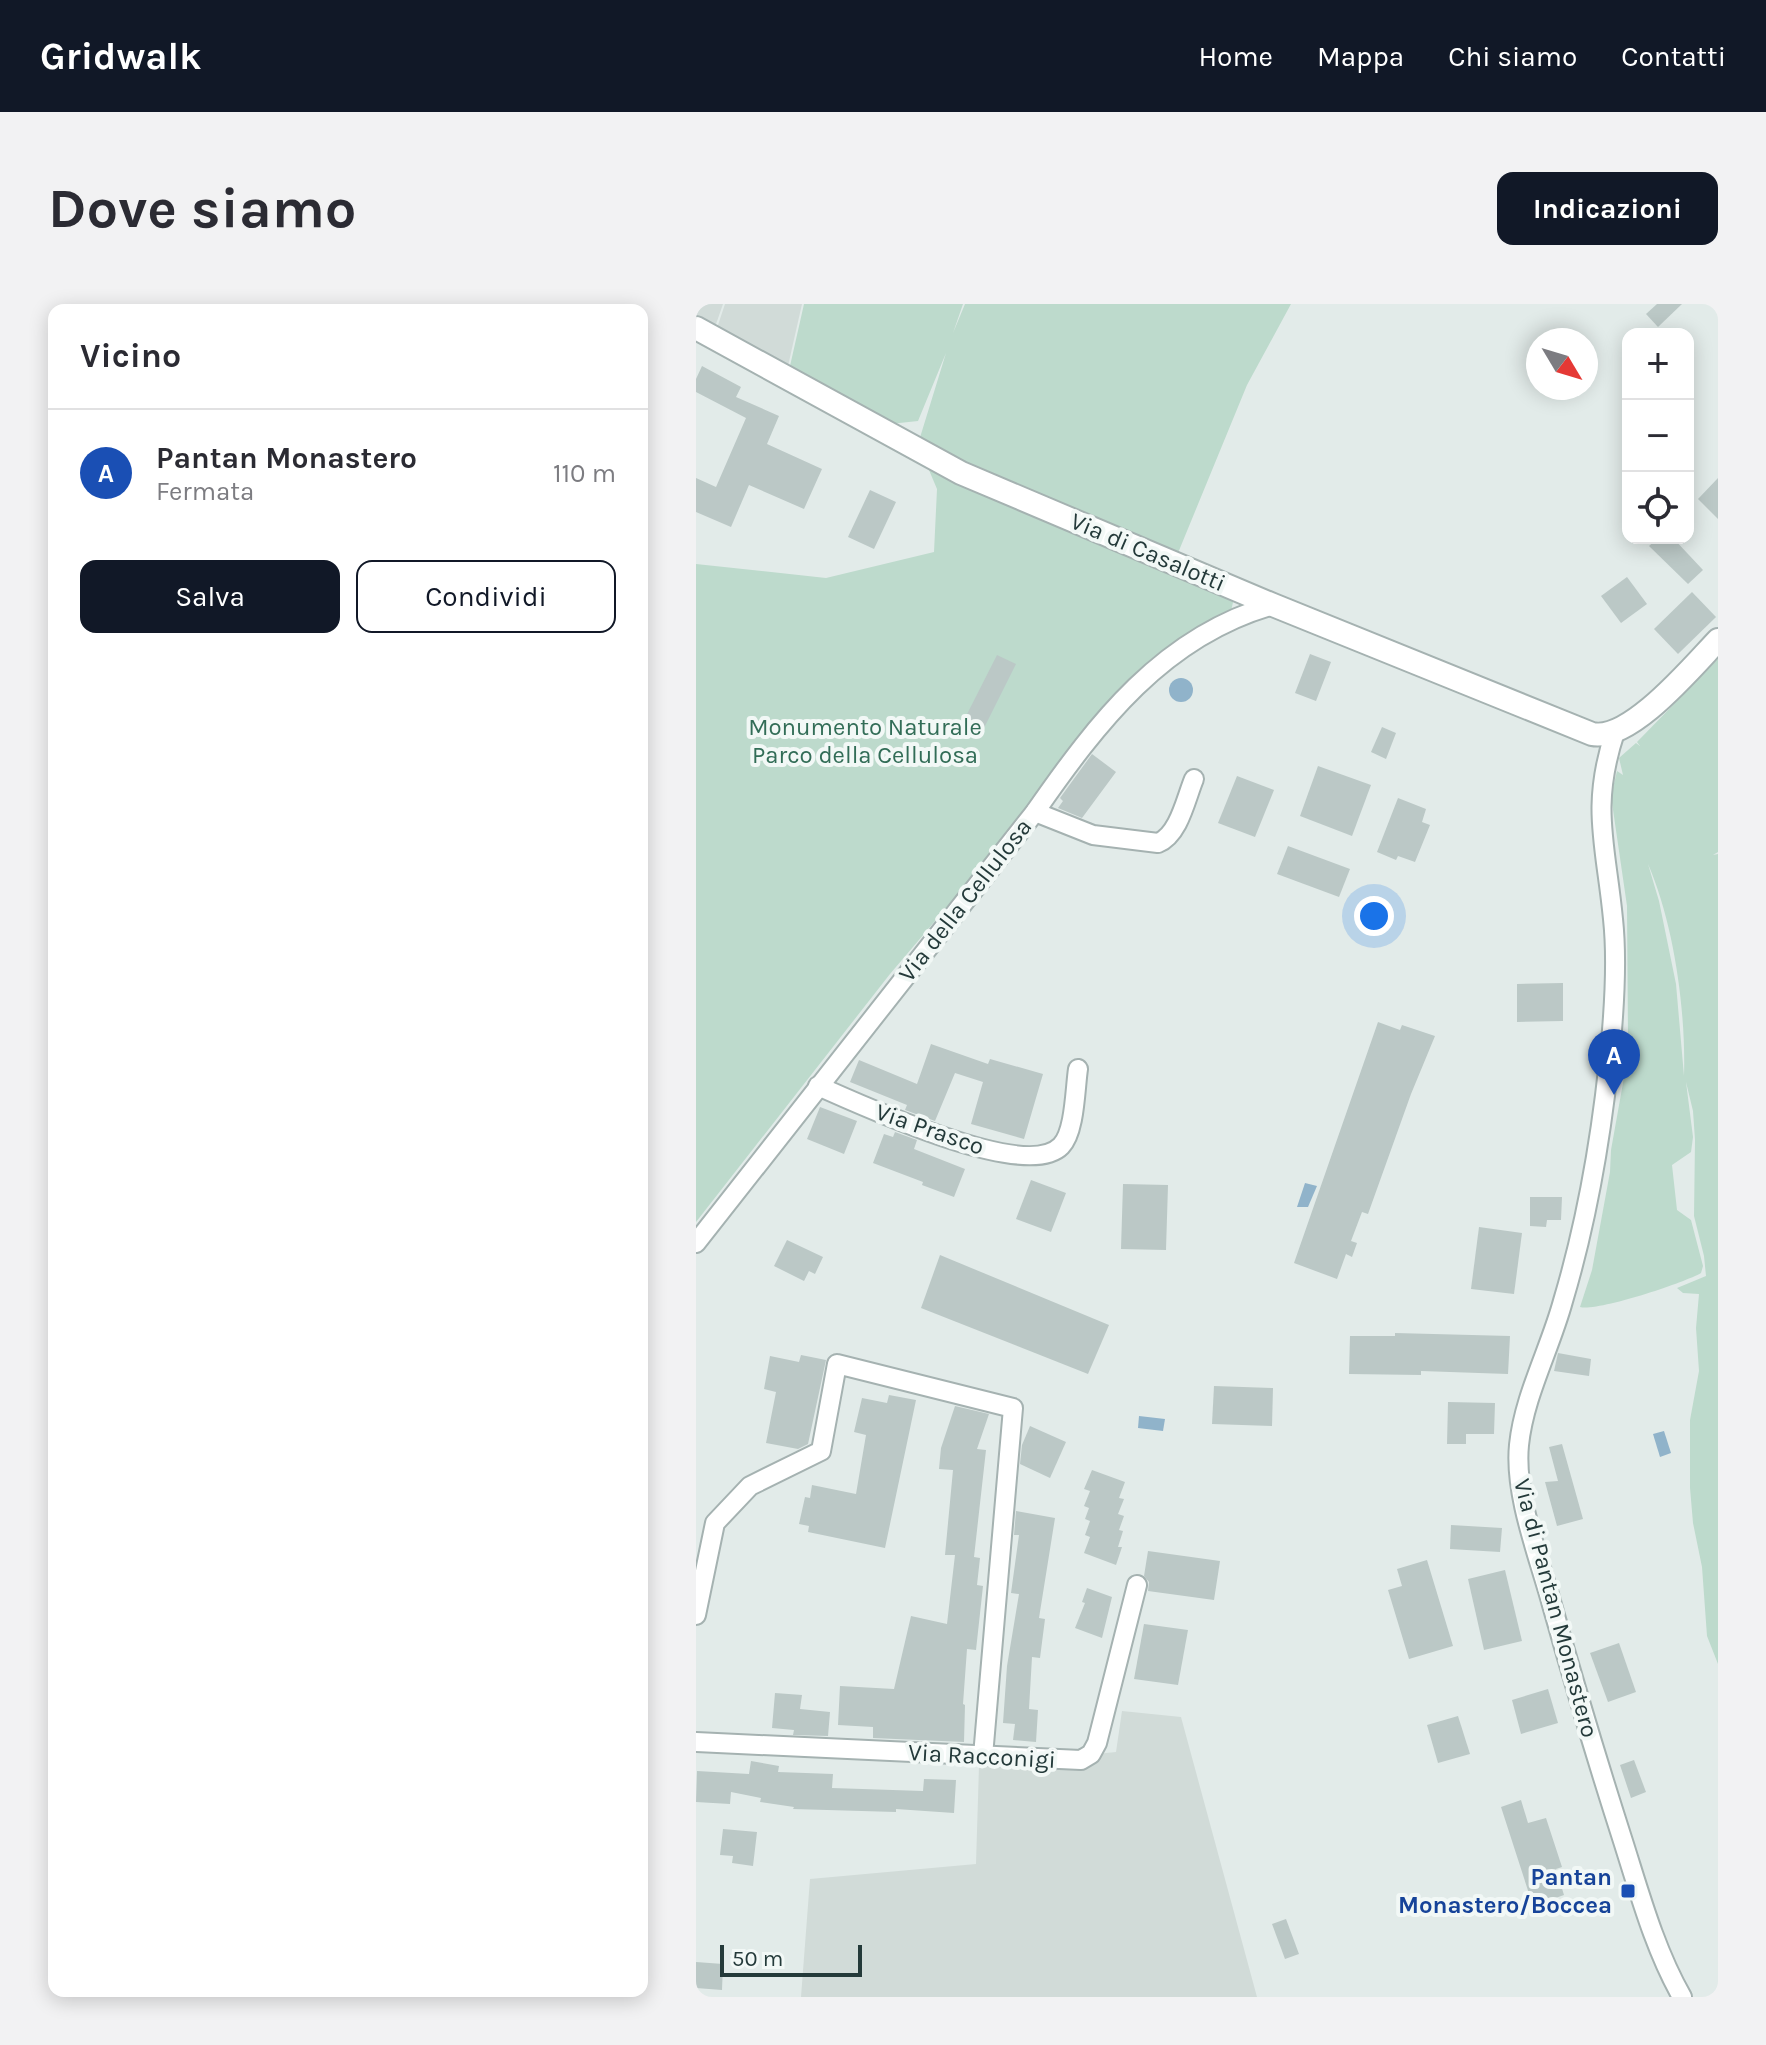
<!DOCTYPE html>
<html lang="it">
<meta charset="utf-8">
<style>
body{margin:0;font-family:Karla,sans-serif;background:#f2f2f3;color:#2b2b33}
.controls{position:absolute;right:24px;top:24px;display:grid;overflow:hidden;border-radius:16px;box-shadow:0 4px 20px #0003}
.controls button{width:72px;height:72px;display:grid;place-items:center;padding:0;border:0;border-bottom:2px solid #e1e1e2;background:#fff;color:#2b2b33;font:40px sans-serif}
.compass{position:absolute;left:830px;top:24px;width:72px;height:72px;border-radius:50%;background:#fff;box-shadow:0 4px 20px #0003;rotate:128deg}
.scale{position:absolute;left:24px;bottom:20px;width:142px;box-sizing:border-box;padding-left:8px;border:4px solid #243a3a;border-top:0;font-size:22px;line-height:28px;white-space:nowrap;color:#243a3a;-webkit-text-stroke:6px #f2f8f6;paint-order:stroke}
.you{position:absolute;left:678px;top:612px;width:28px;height:28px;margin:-20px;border:6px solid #fff;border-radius:50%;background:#1a73e8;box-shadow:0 0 0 12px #1a73e833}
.badge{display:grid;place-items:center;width:52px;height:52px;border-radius:50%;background:#111827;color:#fff;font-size:26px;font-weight:700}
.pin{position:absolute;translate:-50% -66px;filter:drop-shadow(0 2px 4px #0008)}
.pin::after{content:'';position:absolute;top:42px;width:28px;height:24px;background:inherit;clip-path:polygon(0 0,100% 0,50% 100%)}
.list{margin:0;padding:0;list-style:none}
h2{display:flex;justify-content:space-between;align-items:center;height:104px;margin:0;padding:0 32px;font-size:34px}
h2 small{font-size:26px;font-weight:400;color:#7c7c81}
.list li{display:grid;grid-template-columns:52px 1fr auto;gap:24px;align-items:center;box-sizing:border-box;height:128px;padding:0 32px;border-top:2px solid #e1e1e2}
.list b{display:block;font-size:30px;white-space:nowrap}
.list p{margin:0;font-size:26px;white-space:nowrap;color:#7c7c81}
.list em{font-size:26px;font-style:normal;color:#7c7c81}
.actions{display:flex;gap:16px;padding:24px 32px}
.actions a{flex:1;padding:18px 0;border:2px solid #111827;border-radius:16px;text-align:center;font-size:28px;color:#111827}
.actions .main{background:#111827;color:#fff}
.icon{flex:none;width:44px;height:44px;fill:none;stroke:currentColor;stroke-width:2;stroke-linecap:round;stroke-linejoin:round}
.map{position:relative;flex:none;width:1022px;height:1693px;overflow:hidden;border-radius:16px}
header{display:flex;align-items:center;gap:48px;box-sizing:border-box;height:112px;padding:0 40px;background:#111827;color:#fff}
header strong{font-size:38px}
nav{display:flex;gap:44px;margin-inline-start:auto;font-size:28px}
.intro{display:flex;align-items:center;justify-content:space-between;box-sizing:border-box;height:192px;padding:0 48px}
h1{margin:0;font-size:56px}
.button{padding:20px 36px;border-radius:16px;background:#111827;color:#fff;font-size:28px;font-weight:700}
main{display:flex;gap:48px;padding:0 48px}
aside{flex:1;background:#fff;border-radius:16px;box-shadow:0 4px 20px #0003}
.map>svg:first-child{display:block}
.built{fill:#d1dbd8}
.green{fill:#bddacc;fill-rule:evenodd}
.water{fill:#90b3ca}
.building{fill:#bbc8c6}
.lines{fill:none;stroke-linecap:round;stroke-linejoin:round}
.minor-casing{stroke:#a5b2b1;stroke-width:22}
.tertiary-casing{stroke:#a5b2b1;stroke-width:26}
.minor{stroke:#fff;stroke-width:18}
.tertiary{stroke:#fff;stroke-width:22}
.transit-dot{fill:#1a4fb4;stroke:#f2f8f6;stroke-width:3}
.labels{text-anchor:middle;stroke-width:8;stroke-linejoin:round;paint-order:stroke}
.street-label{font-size:24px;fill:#243a3a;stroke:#f2f8f6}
.park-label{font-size:24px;fill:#326d57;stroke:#f2f8f6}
.transit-label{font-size:24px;font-weight:bold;fill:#164399;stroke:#f2f8f6;text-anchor:end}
</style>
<header>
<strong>Gridwalk</strong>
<nav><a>Home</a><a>Mappa</a><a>Chi siamo</a><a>Contatti</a></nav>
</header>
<div class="intro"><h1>Dove siamo</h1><a class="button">Indicazioni</a></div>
<main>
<aside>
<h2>Vicino<small></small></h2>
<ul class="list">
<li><span class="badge" style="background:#1a4fb4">A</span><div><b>Pantan Monastero</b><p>Fermata</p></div><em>110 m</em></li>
</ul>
<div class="actions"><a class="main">Salva</a><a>Condividi</a></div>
</aside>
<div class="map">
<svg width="1022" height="1693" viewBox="0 0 1022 1693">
<rect width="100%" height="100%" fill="#e2ebe9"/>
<g class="built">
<polygon points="0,0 27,0 19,23 0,13"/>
<polygon points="29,0 106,0 92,62 21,24"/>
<polygon points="426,1407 485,1413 561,1693 105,1693 114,1575 280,1560 283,1462 420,1448"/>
</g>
<g class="green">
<polygon points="108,0 267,0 257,29 269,0 595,0 551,81 475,266 538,294 535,307 455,355 424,386 284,564 194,670 0,918 0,260 130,274 238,248 241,185 222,140 250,49 222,117 194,120 94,62"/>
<path d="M 1022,355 L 1022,548 L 1017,551 L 1022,550 L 1022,1360 L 1011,1332 L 1006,1263 L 997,1219 L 994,1184 L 994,1116 L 1003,1067 L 1000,1024 L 1003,990 L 987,989 L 981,984 L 1010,972 L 1008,952 L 998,912 L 999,836 L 997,807 L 990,778 L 997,833 L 995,848 L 976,861 L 981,906 L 995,916 L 1007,962 L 1005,969 C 988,979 900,1008 884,1003 L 896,966 L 914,868 L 915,846 L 927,779 L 932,733 L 931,602 L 915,492 L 921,467 L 927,471 L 923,454 L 940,439 L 944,442 L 941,438 ZM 952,560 C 978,620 990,707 988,772 L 980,680 L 963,597 Z"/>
</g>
<g class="water">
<circle cx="485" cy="386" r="12"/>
<polygon points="609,879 621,882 612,903 601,903"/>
<polygon points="443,1112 469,1115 467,1127 442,1124"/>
<polygon points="968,1127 975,1149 964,1153 957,1130"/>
</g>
<g class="building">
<polygon points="961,0 986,0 962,23 950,10"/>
<polygon points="6,62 45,83 40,93 83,112 71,140 126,165 108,205 53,181 35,223 0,208 0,174 20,183 50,114 0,88 0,75"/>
<polygon points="1022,174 1022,215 1002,195"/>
<polygon points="174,186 200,198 178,245 152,233"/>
<polygon points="962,234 977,234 1007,266 992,280 953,242"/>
<polygon points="931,273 951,300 925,319 905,292"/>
<polygon points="996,288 1020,313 982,350 958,325"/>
<polygon points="614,350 635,358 620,397 599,389"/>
<polygon points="301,351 320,360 283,434 264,424"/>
<polygon points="686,423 700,429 690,455 675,448"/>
<polygon points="396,450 420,468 386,514 362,504 367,497 364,494"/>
<polygon points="622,462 675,481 656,532 604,512"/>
<polygon points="541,472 578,486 559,533 522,519"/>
<polygon points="702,494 730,505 726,518 734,521 719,558 702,552 700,556 681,548"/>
<polygon points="592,542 654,565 643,593 581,570"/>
<polygon points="867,679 867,717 821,718 821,680"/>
<polygon points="682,718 704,726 706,721 739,732 715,790 672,910 666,908 655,937 661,939 656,953 650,950 641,975 598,959"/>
<polygon points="235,740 292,760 294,755 347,770 328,835 275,820 287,778 259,769 239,817 209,806 211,801 154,778 163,756 221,780"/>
<polygon points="124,803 161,817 148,850 111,835"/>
<polygon points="199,828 221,836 218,845 269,865 258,893 226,881 227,878 177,859 188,830 197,833"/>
<polygon points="335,876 370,889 355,928 320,915"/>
<polygon points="427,880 472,881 470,946 425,945"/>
<polygon points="834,893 866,893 865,916 851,916 850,923 834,922"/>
<polygon points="783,923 826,929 818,990 775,985"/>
<polygon points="91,936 127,953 119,970 113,967 108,977 78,962"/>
<polygon points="244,951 413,1021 392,1070 225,1004"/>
<polygon points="699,1029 814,1032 812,1070 725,1067 725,1071 653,1070 654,1032 699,1032"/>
<polygon points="862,1049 895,1055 893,1072 858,1067"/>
<polygon points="105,1051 130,1056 112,1140 102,1145 70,1139 80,1088 68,1085 74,1052 103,1058"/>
<polygon points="518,1082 577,1084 576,1122 516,1120"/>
<polygon points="193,1091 220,1096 189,1244 112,1228 113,1222 103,1220 109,1193 114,1194 116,1181 160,1190 170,1131 158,1128 166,1094 191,1099"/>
<polygon points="752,1098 799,1099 798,1130 770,1130 770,1140 751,1140"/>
<polygon points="259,1102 293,1110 281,1145 290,1146 278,1253 284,1254 281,1281 287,1282 280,1346 271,1345 267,1400 269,1401 268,1438 177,1434 177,1423 142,1421 144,1382 198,1385 215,1312 251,1320 259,1251 249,1251 257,1166 243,1165 245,1144"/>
<polygon points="334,1122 370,1138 354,1174 324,1160 326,1141"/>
<polygon points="866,1140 887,1215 861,1222 849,1178 862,1177 853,1143"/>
<polygon points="396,1166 429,1178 423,1194 428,1195 422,1210 428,1212 423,1226 427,1227 422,1243 426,1243 420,1261 388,1249 394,1233 389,1231 394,1217 389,1215 393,1204 388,1202 394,1187 388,1185"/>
<polygon points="320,1207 359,1214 343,1314 349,1315 344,1354 336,1353 333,1405 342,1406 340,1438 317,1436 319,1420 307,1419 311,1362 323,1290 315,1289 323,1231 318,1231"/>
<polygon points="755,1221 806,1224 804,1248 754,1245"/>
<polygon points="452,1247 524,1257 518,1296 452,1287 453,1278 448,1272"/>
<polygon points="731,1256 757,1342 713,1355 692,1286 706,1282 701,1265"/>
<polygon points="809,1266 826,1337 788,1346 772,1275"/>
<polygon points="391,1284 416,1293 406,1334 379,1324 389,1299 386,1298"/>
<polygon points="448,1320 492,1326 482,1381 438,1375"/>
<polygon points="923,1339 940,1388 912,1398 894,1349"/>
<polygon points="852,1385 862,1419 825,1430 816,1396"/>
<polygon points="79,1389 106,1391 104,1405 134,1408 132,1432 97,1431 98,1426 76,1424"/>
<polygon points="762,1412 774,1450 742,1459 731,1421"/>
<polygon points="938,1456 950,1488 935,1494 924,1461"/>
<polygon points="55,1457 83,1462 82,1468 137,1470 136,1484 227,1487 228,1475 260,1476 258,1509 200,1505 200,1508 97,1505 98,1503 64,1498 65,1494 35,1488 34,1500 0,1498 1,1467 53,1470"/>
<polygon points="825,1496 832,1519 850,1514 866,1563 860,1565 868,1591 837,1602 805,1503"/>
<polygon points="27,1525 61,1528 57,1562 36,1559 37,1552 24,1551"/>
<polygon points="590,1615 603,1650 589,1655 576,1620"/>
<polygon points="0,1658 27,1660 26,1686 0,1684"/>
</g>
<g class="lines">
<g class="minor-casing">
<g id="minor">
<path d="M 919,428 C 894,503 910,541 917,615 C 921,652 919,689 916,726 C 908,817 893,910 867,997 C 854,1045 828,1092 823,1141 C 818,1191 843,1253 856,1301 C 878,1379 901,1456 926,1534 C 943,1587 958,1644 986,1693"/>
<path d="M 339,508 L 397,531 L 462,539 C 483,531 490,494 498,475"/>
<path d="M 122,782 C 163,800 330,878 365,842 C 379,828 379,785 382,765"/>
<path d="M 0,939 L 339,508 C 401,419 467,332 577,301"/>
<polyline points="0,1311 19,1219 54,1182 125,1147 141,1060 317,1104 287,1452"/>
<polyline points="0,1438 385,1456 395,1450 401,1439 441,1281"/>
</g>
</g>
<g class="tertiary-casing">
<path id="tertiary" d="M 0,24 L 265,169 L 577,301 L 896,430 C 934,438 997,362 1022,336"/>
</g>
<use href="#minor" class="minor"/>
<use href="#tertiary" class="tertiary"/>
</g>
<rect class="transit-dot" x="924" y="1579" width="16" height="16" rx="4"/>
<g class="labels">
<g class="street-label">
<text transform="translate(452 248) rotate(23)" y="8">Via di Casalotti</text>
<text transform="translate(269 596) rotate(-52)" y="8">Via della Cellulosa</text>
<text transform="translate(234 825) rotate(19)" y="8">Via Prasco</text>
<text transform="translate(860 1304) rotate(75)" y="8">Via di Pantan Monastero</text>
<text transform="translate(286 1452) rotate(3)" y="8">Via Racconigi</text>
</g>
<g class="park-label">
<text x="169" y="431">Monumento Naturale<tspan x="169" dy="28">Parco della Cellulosa</tspan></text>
</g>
<g class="transit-label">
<text x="916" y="1581">Pantan<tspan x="916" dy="28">Monastero/Boccea</tspan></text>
</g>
</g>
</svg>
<div class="controls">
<button>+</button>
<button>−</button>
<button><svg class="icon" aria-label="locate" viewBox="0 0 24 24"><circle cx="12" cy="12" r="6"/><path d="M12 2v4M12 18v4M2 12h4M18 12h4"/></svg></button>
</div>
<svg class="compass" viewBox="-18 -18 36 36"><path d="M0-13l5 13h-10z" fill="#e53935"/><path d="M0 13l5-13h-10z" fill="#7c7c81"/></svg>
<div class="scale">50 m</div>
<div class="you"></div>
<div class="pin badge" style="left:918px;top:791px;background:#1a4fb4">A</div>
</div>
</main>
